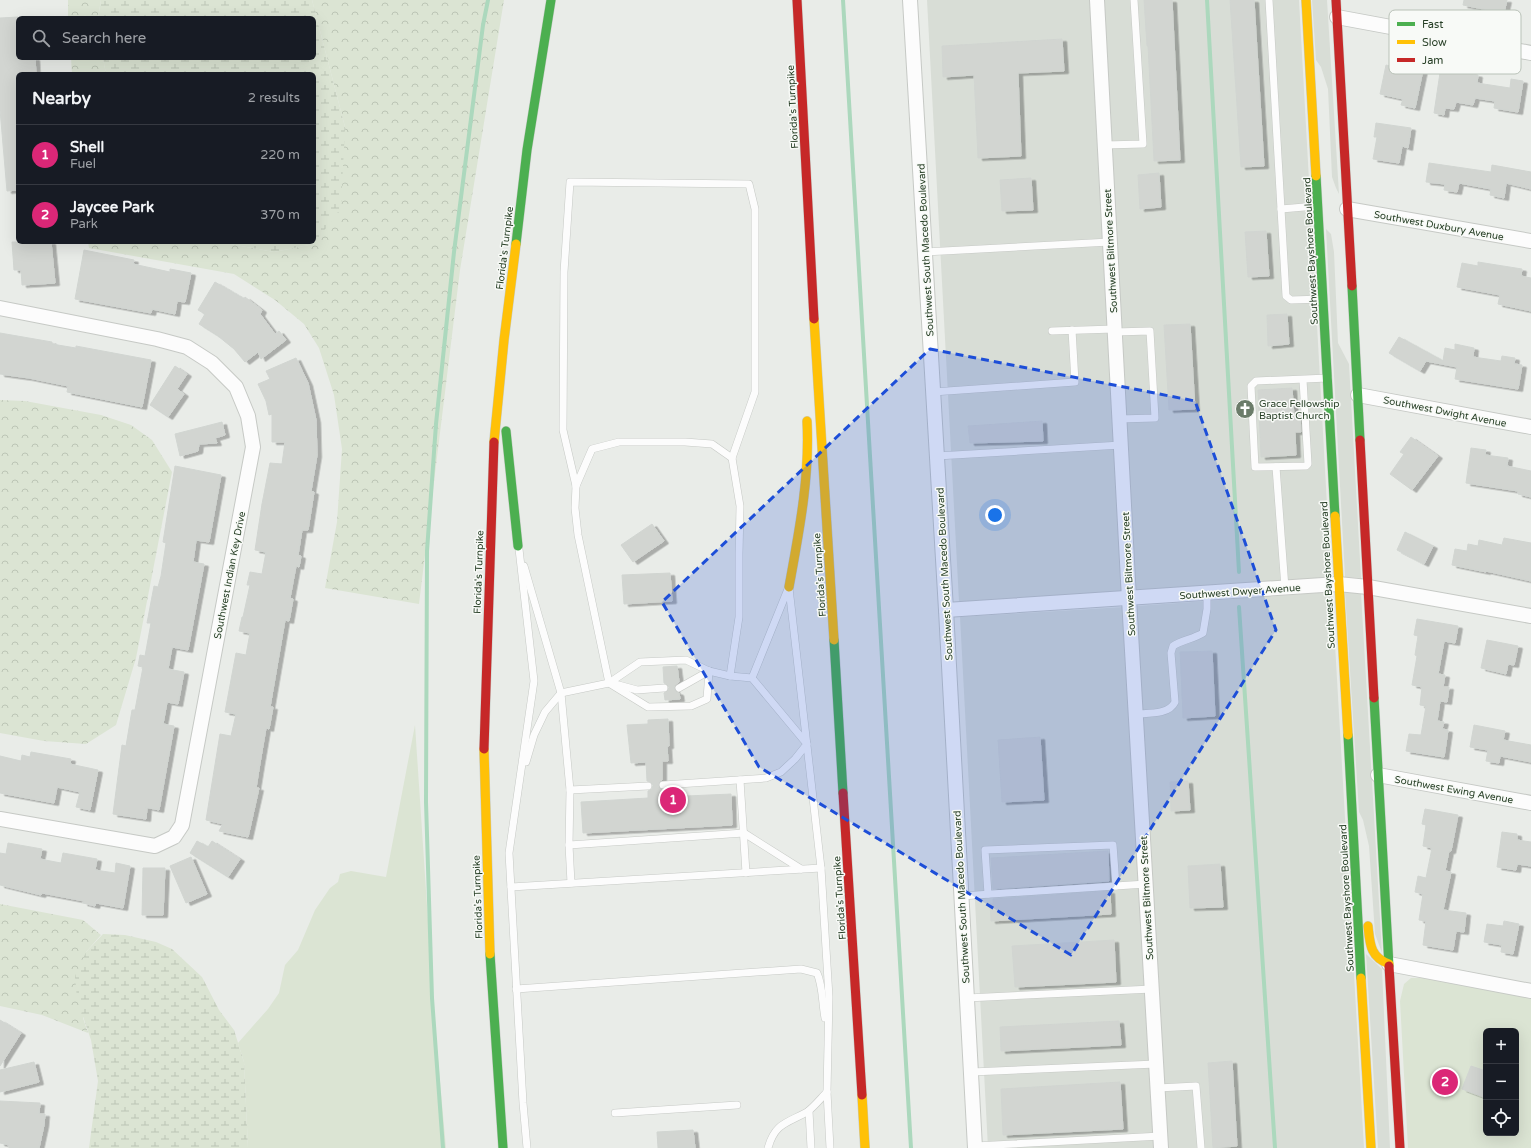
<!DOCTYPE html>
<meta charset="utf-8">
<style>
body{margin:0;font-family:"Varela Round",sans-serif;background:#20242c;color:#f1f3f6}
.controls{position:absolute;right:12px;bottom:12px;display:grid;overflow:hidden;border-radius:6px;box-shadow:0 4px 16px #0002}
.controls button{width:36px;height:36px;display:grid;place-items:center;padding:0;border:0;border-bottom:1px solid #363941;background:#171b24;color:#f1f3f6;font:20px sans-serif}
.you{position:absolute;left:995px;top:515px;width:14px;height:14px;margin:-10px;border:3px solid #fff;border-radius:50%;background:#1a73e8;box-shadow:0 0 0 6px #1a73e833}
.badge{display:grid;place-items:center;width:26px;height:26px;border-radius:50%;background:#db2777;color:#fff;font-size:13px;font-weight:700}
.pin{position:absolute;translate:-50% -50%;border:2px solid #fff;box-shadow:0 1px 4px #0006}
.list{margin:0;padding:0;list-style:none}
h2{display:flex;justify-content:space-between;align-items:center;height:52px;margin:0;padding:0 16px;font-size:17px}
h2 small{font-size:13px;font-weight:400;color:#9ea1a6}
.list li{display:grid;grid-template-columns:26px 1fr auto;gap:12px;align-items:center;box-sizing:border-box;height:60px;padding:0 16px;border-top:1px solid #363941}
.list b{display:block;font-size:15px;white-space:nowrap}
.list p{margin:0;font-size:13px;white-space:nowrap;color:#9ea1a6}
.list em{font-size:13px;font-style:normal;color:#9ea1a6}
.icon{flex:none;width:22px;height:22px;fill:none;stroke:currentColor;stroke-width:2;stroke-linecap:round;stroke-linejoin:round}
.map{position:relative;flex:none;width:1531px;height:1148px;overflow:hidden}
.search{position:absolute;background:#171b24;box-shadow:0 4px 16px #0002;left:16px;top:16px;width:300px;height:44px;display:flex;align-items:center;gap:10px;box-sizing:border-box;padding:0 14px;border-radius:6px;color:#9ea1a6;font-size:15px}
.panel{position:absolute;background:#171b24;box-shadow:0 4px 16px #0002;left:16px;top:72px;width:300px;height:172px;border-radius:6px}
.map>svg:first-child{display:block}
.built{fill:#d8ddd6}
.green{fill:#dbe4d3;fill-rule:evenodd}
.forest{fill:url(#forest-crowns)}
.wetland{fill:url(#wetland-marsh)}
.lines{fill:none;stroke-linecap:round;stroke-linejoin:round}
.stream{stroke:#acd8bd;stroke-width:4}
.building{fill:#d2d5d1;stroke:#d1d5d1;filter:url(#shadow)}
.lane-casing{stroke:#c6c9c5;stroke-width:8}
.street-casing{stroke:#c6c9c5;stroke-width:16}
.fast-casing{stroke:#c6cbc5;stroke-width:10}
.slow-casing{stroke:#c6cbc5;stroke-width:10}
.jam-casing{stroke:#c6cbc5;stroke-width:10}
.lane{stroke:#fcfcfc;stroke-width:7}
.street{stroke:#fcfcfc;stroke-width:14}
.fast{stroke:#4caf50;stroke-width:9}
.slow{stroke:#ffc107;stroke-width:9}
.jam{stroke:#c62828;stroke-width:9}
.marked{fill:#1d4ed8;fill-opacity:0.2;stroke:#1d4ed8;stroke-width:3;stroke-dasharray:8 5;stroke-linejoin:round}
.labels{text-anchor:middle;stroke-width:3;stroke-linejoin:round;paint-order:stroke}
.street-label{font-size:10px;fill:#273f26;stroke:#f8faf7}
.poi-label{font-size:10px;fill:#273f26;stroke:#f8faf7;text-anchor:start}
.key{fill:#f8faf7;stroke:#b9c2b8;stroke-width:1}
.key-label{font-size:11px;fill:#273f26}
</style>
<div class="map">
<svg width="1531" height="1148" viewBox="0 0 1531 1148">
<defs>
<pattern id="forest-crowns" width="20" height="18" patternUnits="userSpaceOnUse"><rect width="20" height="18" fill="#dbe4d3"/><path d="M2 6a3 3 0 1 1 6 0M12 15a3 3 0 1 1 6 0" fill="none" stroke="#bcc5b5"/></pattern>
<pattern id="wetland-marsh" width="20" height="14" patternUnits="userSpaceOnUse"><rect width="20" height="14" fill="#dbe4d3"/><path d="M1 5h8M5 5V1M11 12h8M15 12V8" fill="none" stroke="#bcc5b5"/></pattern>
<filter id="shadow"><feDropShadow dx="4.5" dy="2.5" stdDeviation="0" flood-color="#0004"/></filter>
</defs>
<rect width="100%" height="100%" fill="#e9ece8"/>
<g class="built">
<polygon points="927,0 1090,0 1122,592 959,602"/>
<polygon points="1104,0 1299,0 1331,577 1135,591"/>
<polygon points="1312,0 1327,0 1339,194 1336,188 1332,177 1328,89 1321,67 1316,60"/>
<polygon points="1326,229 1331,234 1334,252 1338,343 1349,364 1361,578 1345,577"/>
<polygon points="1332,592 1364,1148 1168,1148 1136,606"/>
<polygon points="1345,592 1361,593 1382,953 1375,934 1369,846 1363,820 1359,812"/>
<polygon points="1123,607 1155,1148 988,1148 960,617"/>
<polygon points="1366,954 1382,969 1390,1148 1378,1148"/>
</g>
<g class="green">
<polygon points="415,725 435,1026 446,1148 248,1148 244,1062 238,1043 268,1009 279,993 285,965 298,950 315,910 330,888 338,882 340,874 351,871 386,877"/>
<path d="M 1411,978 L 1425,978 L 1531,997 L 1531,1148 L 1408,1148 L 1400,1001 L 1404,984 ZM 1486,1031 L 1516,1031 L 1516,1133 L 1486,1133 Z"/>
</g>
<g class="forest">
<polygon points="68,0 101,0 98,18 68,18"/>
<polygon points="312,0 504,0 460,270 419,604 325,588 337,522 342,449 334,395 319,348 304,324 275,300 234,274 89,248 88,242 219,242 274,252 314,244 345,127"/>
<polygon points="71,58 103,58 106,74 72,74"/>
<polygon points="0,400 25,401 101,415 131,425 152,440 172,472 136,658 116,725 86,744 44,741 0,733"/>
<polygon points="0,904 83,920 101,935 86,952 83,1018 88,1033 42,1015 0,1006"/>
</g>
<g class="wetland">
<polygon points="101,0 312,0 345,127 341,208 314,244 274,252 219,242 314,242 314,74 106,74 103,58 314,58 314,18 98,18"/>
<polygon points="103,934 125,935 156,942 172,949 202,977 219,1010 234,1030 244,1062 248,1148 89,1148 98,1081 91,1040 77,999 75,976 86,952"/>
</g>
<g class="lines">
<g class="stream">
<polyline points="843,0 911,1148"/>
<polyline points="1207,0 1239,572"/>
<polyline points="1239,607 1275,1148"/>
<polyline points="443,1148 432,998 426,802 427,551 436,424 454,252 483,25 488,0"/>
</g>
</g>
<g class="building">
<polygon points="1144,0 1172,0 1180,160 1154,161 1148,46 1147,46"/>
<polygon points="1230,0 1254,0 1264,166 1241,167"/>
<polygon points="1464,0 1507,0 1504,13 1463,5"/>
<polygon points="18,17 18,58 35,58 36,74 18,74 18,190 7,191 0,110 0,18"/>
<polygon points="1062,39 1064,71 1018,73 1021,156 978,158 974,75 943,77 942,46"/>
<polygon points="1408,62 1424,65 1415,108 1401,105 1403,99 1380,94 1386,65 1407,70"/>
<polygon points="1441,66 1456,69 1456,71 1478,75 1477,83 1510,88 1511,79 1523,81 1518,112 1494,108 1495,101 1475,98 1473,105 1456,102 1454,109 1445,108 1444,115 1434,113"/>
<polygon points="1376,123 1411,128 1408,148 1402,146 1399,163 1373,159 1377,137 1374,137"/>
<polygon points="1429,163 1491,172 1492,165 1531,172 1531,189 1506,183 1504,198 1490,195 1491,189 1459,183 1457,192 1444,190 1445,184 1426,182"/>
<polygon points="1159,173 1161,207 1140,209 1138,175"/>
<polygon points="1031,178 1033,210 1002,211 1000,180"/>
<polygon points="1266,231 1269,276 1248,277 1245,232"/>
<polygon points="12,242 51,242 55,283 22,285 21,270 14,270"/>
<polygon points="84,250 134,260 133,264 170,272 170,269 191,273 185,302 177,301 175,314 152,309 151,313 75,299"/>
<polygon points="1478,262 1522,269 1521,276 1531,278 1531,311 1498,304 1500,295 1457,287 1462,263 1478,266"/>
<polygon points="215,282 244,299 245,297 262,310 260,314 275,334 279,331 286,340 261,359 258,352 245,362 234,349 218,336 199,324 205,314 198,310"/>
<polygon points="1287,314 1289,344 1268,346 1267,315"/>
<polygon points="1190,324 1195,409 1169,410 1164,325"/>
<polygon points="0,333 52,342 52,344 76,348 76,346 151,360 142,407 67,392 68,386 29,378 0,374"/>
<polygon points="1399,337 1443,361 1445,348 1455,350 1455,344 1474,348 1473,357 1501,361 1502,356 1515,358 1514,364 1522,365 1518,389 1455,379 1457,367 1426,361 1420,371 1389,353"/>
<polygon points="296,358 308,383 316,420 317,455 311,491 314,492 308,530 302,530 298,555 301,556 299,567 296,566 290,598 293,599 289,621 285,620 270,707 273,707 269,729 266,728 260,763 256,788 259,788 248,837 219,831 223,824 206,820 220,734 231,736 236,714 225,712 236,653 246,655 250,633 239,631 242,617 243,617 250,585 247,585 250,572 262,574 266,552 255,550 262,504 270,463 282,464 285,442 272,442 272,414 269,415 266,401 258,384 270,379 266,371"/>
<polygon points="175,366 187,374 177,389 184,394 168,417 150,405"/>
<polygon points="1292,388 1294,416 1300,416 1301,432 1295,432 1296,455 1261,457 1258,390"/>
<polygon points="1042,421 1043,441 970,443 968,426"/>
<polygon points="222,422 225,435 215,438 217,443 199,444 198,451 180,456 175,434"/>
<polygon points="1411,437 1438,456 1412,490 1390,474 1404,454 1400,452"/>
<polygon points="1471,448 1486,450 1485,455 1508,458 1507,466 1531,471 1531,497 1518,494 1518,491 1466,483"/>
<polygon points="175,466 221,475 209,542 196,540 193,562 204,564 188,650 172,647 168,669 184,672 178,704 167,702 163,724 174,726 159,810 145,807 147,808 146,819 113,814 122,745 126,746 132,710 135,710 143,667 138,666 140,655 145,656 151,623 147,623 154,586 158,587 161,576 166,543 163,542"/>
<polygon points="652,524 664,541 633,562 621,545"/>
<polygon points="1405,532 1433,546 1424,564 1397,550"/>
<polygon points="1504,538 1531,543 1531,581 1486,571 1486,572 1452,565 1455,549 1467,551 1468,544 1478,546 1479,540 1502,545"/>
<polygon points="670,573 672,601 624,604 622,575"/>
<polygon points="1417,619 1458,626 1455,643 1444,641 1438,674 1445,675 1443,687 1449,687 1447,702 1440,701 1437,721 1444,722 1442,729 1448,730 1444,757 1406,751 1409,734 1421,735 1426,706 1420,705 1422,687 1412,685 1417,656 1415,655 1418,636 1414,635"/>
<polygon points="1487,640 1518,646 1514,665 1508,664 1506,674 1481,668"/>
<polygon points="1212,651 1215,716 1183,718 1180,652"/>
<polygon points="677,666 679,682 675,685 674,688 676,692 679,693 680,699 665,700 664,693 668,690 669,687 666,684 664,683 663,667"/>
<polygon points="668,719 669,746 667,746 668,761 662,761 662,780 660,781 658,785 659,788 663,790 664,797 731,794 732,825 583,833 581,802 648,798 648,791 652,789 653,785 651,782 647,781 646,762 631,763 627,725 648,724 648,720"/>
<polygon points="1474,725 1505,731 1503,740 1531,745 1531,762 1500,756 1499,763 1486,761 1488,750 1470,747"/>
<polygon points="1040,737 1044,800 1002,802 998,740"/>
<polygon points="31,752 71,759 70,764 98,770 90,810 76,807 80,792 57,787 54,803 0,793 0,756 21,761 22,755 30,757"/>
<polygon points="1188,781 1190,810 1171,811 1170,782"/>
<polygon points="1425,809 1458,815 1451,851 1449,851 1445,871 1451,872 1443,910 1466,913 1464,932 1456,931 1453,950 1423,945 1426,921 1419,920 1423,894 1415,892 1418,876 1426,878 1432,848 1423,846 1426,825 1422,824"/>
<polygon points="1502,832 1517,834 1517,840 1531,842 1531,866 1517,864 1516,870 1497,867"/>
<polygon points="197,841 208,847 212,841 240,859 228,877 190,853"/>
<polygon points="8,843 42,849 40,859 61,863 63,853 97,859 95,870 115,873 116,863 130,866 123,908 96,903 95,906 83,903 84,901 42,893 41,895 0,885 0,853 6,854"/>
<polygon points="1108,851 1109,881 993,889 991,858"/>
<polygon points="191,857 207,894 186,903 170,866"/>
<polygon points="1220,864 1223,907 1190,908 1188,866"/>
<polygon points="143,868 165,868 163,915 142,915"/>
<polygon points="1110,891 1111,914 991,921 990,904 993,904 993,899"/>
<polygon points="1504,921 1519,924 1513,954 1501,952 1502,945 1484,942 1487,924 1503,926"/>
<polygon points="1114,940 1116,982 1015,987 1012,946"/>
<polygon points="0,1020 21,1033 0,1066"/>
<polygon points="1119,1021 1121,1045 1001,1051 1000,1027"/>
<polygon points="1232,1061 1237,1146 1213,1148 1208,1063"/>
<polygon points="34,1062 39,1082 0,1092 0,1070"/>
<polygon points="1471,1066 1486,1071 1486,1098 1462,1089"/>
<polygon points="1120,1082 1123,1129 1003,1135 1001,1089"/>
<polygon points="0,1101 40,1103 39,1114 45,1114 44,1125 39,1148 9,1148 9,1145 0,1143"/>
<polygon points="693,1130 695,1148 658,1148 657,1132"/>
</g>
<g class="lines">
<g class="lane-casing">
<g id="lane">
<polyline points="1269,0 1281,209 1316,206"/>
<polyline points="1105,145 1143,144 1134,0"/>
<polyline points="1281,209 1286,296 1291,300 1323,299"/>
<polyline points="925,252 1110,242"/>
<polyline points="1052,331 1114,329"/>
<polyline points="1115,332 1150,331 1155,418 1119,419"/>
<polyline points="1303,380 1308,464 1306,466 1255,467 1251,386 1256,381 1328,378"/>
<polyline points="933,392 1075,382 1072,330"/>
<polyline points="937,456 1121,445"/>
<polyline points="1276,467 1285,588"/>
<polyline points="576,486 592,449 619,442 685,442 712,444 732,458 740,506 739,555 739,617 730,676"/>
<polyline points="519,549 534,681 509,853 523,1103 527,1148"/>
<polyline points="524,566 561,693 570,790 569,845 571,883"/>
<polyline points="789,588 821,868 829,997 827,1092 830,1148"/>
<polyline points="709,671 707,699 691,706 648,707 609,683 578,535 575,508 576,486 563,430 564,272 570,182 749,184 755,209 755,392 732,458"/>
<polyline points="752,678 788,589"/>
<polyline points="615,684 637,690 664,688"/>
<polyline points="679,688 709,671"/>
<path d="M 1136,714 C 1148,713 1169,715 1175,702 L 1171,653 L 1173,646 C 1182,640 1193,639 1203,633 L 1207,609 L 1207,594"/>
<polyline points="526,762 534,735 545,712 561,693 609,683 640,662 686,660 709,671 730,676 752,678 807,744 795,759 781,772 766,778 663,785"/>
<polyline points="740,780 746,873"/>
<polyline points="570,790 648,786"/>
<polyline points="569,845 744,833 801,869"/>
<polyline points="511,887 821,868"/>
<polyline points="988,894 985,850 1113,845 1116,886"/>
<polyline points="961,896 1146,884"/>
<path d="M 516,989 L 801,969 L 817,973 C 823,986 822,1003 825,1018"/>
<polyline points="967,998 1152,989"/>
<polyline points="971,1072 1156,1064"/>
<polyline points="1158,1088 1196,1086 1201,1148"/>
<polyline points="809,1111 811,1148"/>
<polyline points="615,1113 737,1105"/>
<polyline points="975,1146 1161,1136"/>
<path d="M 768,1148 C 775,1123 787,1123 807,1112 C 814,1107 821,1098 827,1092"/>
</g>
</g>
<g class="street-casing">
<g id="street">
<polyline points="910,0 946,610 975,1148"/>
<polyline points="1097,0 1129,599 1161,1148"/>
<polyline points="1337,17 1531,53"/>
<polyline points="1347,209 1531,241"/>
<polyline points="0,308 157,339 187,347 212,363 236,387 248,416 253,447 182,825 174,837 155,846 0,819"/>
<polyline points="1358,395 1531,427"/>
<polyline points="946,610 1338,584 1368,587 1531,616"/>
<polyline points="1378,775 1531,803"/>
<polyline points="1389,964 1531,991"/>
</g>
</g>
<g class="fast-casing">
<g id="fast">
<polyline points="1316,176 1335,516"/>
<polyline points="516,244 527,150 551,0"/>
<polyline points="1352,286 1360,440"/>
<polyline points="506,431 518,546"/>
<polyline points="834,640 843,793"/>
<polyline points="1374,698 1389,966"/>
<polyline points="1348,735 1361,978"/>
<polyline points="490,954 503,1148"/>
</g>
</g>
<g class="slow-casing">
<g id="slow">
<polyline points="1306,0 1316,176"/>
<polyline points="814,319 834,640"/>
<polyline points="494,442 504,340 516,244"/>
<polyline points="1335,516 1348,735"/>
<path d="M 789,587 C 799,532 810,477 807,421"/>
<polyline points="484,749 490,954"/>
<path d="M 1368,926 C 1370,944 1370,957 1389,964"/>
<polyline points="1361,978 1371,1148"/>
<polyline points="862,1095 865,1148"/>
</g>
</g>
<g class="jam-casing">
<g id="jam">
<polyline points="797,0 814,319"/>
<polyline points="1336,0 1352,286"/>
<polyline points="1360,440 1374,698"/>
<polyline points="484,749 494,442"/>
<polyline points="843,793 862,1095"/>
<polyline points="1389,966 1400,1148"/>
</g>
</g>
<use href="#lane" class="lane"/>
<use href="#street" class="street"/>
<use href="#fast" class="fast"/>
<use href="#slow" class="slow"/>
<use href="#jam" class="jam"/>
</g>
<path class="marked" d="M 930,349 L 1195,401 L 1276,630 L 1071,955 L 759,767 L 662,602 Z"/>
<defs>
<g id="church-disc" transform="scale(1)"><circle r="9.5" fill="#6b7c6a" stroke="#f8faf7"/><path d="M-1.2-6h2.4v3.5h3.3v2.4h-3.3V6h-2.4V-.1h-3.3v-2.4h3.3Z" fill="#fff"/></g>
</defs>
<g fill-rule="evenodd">
<use href="#church-disc" x="1245" y="409"/>
</g>
<g class="labels">
<g class="street-label">
<text transform="translate(792 107) rotate(-93)" y="4">Florida's Turnpike</text>
<text transform="translate(1439 225) rotate(10)" y="4">Southwest Duxbury Avenue</text>
<text transform="translate(504 248) rotate(-83)" y="4">Florida's Turnpike</text>
<text transform="translate(925 250) rotate(-93)" y="4">Southwest South Macedo Boulevard</text>
<text transform="translate(1110 251) rotate(-93)" y="4">Southwest Biltmore Street</text>
<text transform="translate(1310 251) rotate(-93)" y="4">Southwest Bayshore Boulevard</text>
<text transform="translate(1445 411) rotate(11)" y="4">Southwest Dwight Avenue</text>
<text transform="translate(478 572) rotate(-88)" y="4">Florida's Turnpike</text>
<text transform="translate(944 574) rotate(-93)" y="4">Southwest South Macedo Boulevard</text>
<text transform="translate(1128 574) rotate(-93)" y="4">Southwest Biltmore Street</text>
<text transform="translate(229 575) rotate(-79)" y="4">Southwest Indian Key Drive</text>
<text transform="translate(819 575) rotate(-94)" y="4">Florida's Turnpike</text>
<text transform="translate(1327 575) rotate(-93)" y="4">Southwest Bayshore Boulevard</text>
<text transform="translate(1240 591) rotate(-4)" y="4">Southwest Dwyer Avenue</text>
<text transform="translate(1454 789) rotate(10)" y="4">Southwest Ewing Avenue</text>
<text transform="translate(477 897) rotate(-92)" y="4">Florida's Turnpike</text>
<text transform="translate(961 897) rotate(-93)" y="4">Southwest South Macedo Boulevard</text>
<text transform="translate(839 898) rotate(-94)" y="4">Florida's Turnpike</text>
<text transform="translate(1146 898) rotate(-93)" y="4">Southwest Biltmore Street</text>
<text transform="translate(1346 898) rotate(-93)" y="4">Southwest Bayshore Boulevard</text>
</g>
<g class="poi-label">
<text x="1259" y="407">Grace Fellowship<tspan x="1259" dy="12">Baptist Church</tspan></text>
</g>
</g>
<rect x="1389" y="10" width="132" height="64" rx="6" class="key"/>
<rect x="1397" y="22" width="18" height="4" fill="#4caf50"/>
<rect x="1397" y="40" width="18" height="4" fill="#ffc107"/>
<rect x="1397" y="58" width="18" height="4" fill="#c62828"/>
<g class="key-label">
<text x="1422" y="28">Fast</text>
<text x="1422" y="46">Slow</text>
<text x="1422" y="64">Jam</text>
</g>
</svg>
<div class="controls">
<button>+</button>
<button>−</button>
<button><svg class="icon" aria-label="locate" viewBox="0 0 24 24"><circle cx="12" cy="12" r="6"/><path d="M12 2v4M12 18v4M2 12h4M18 12h4"/></svg></button>
</div>
<div class="you"></div>
<div class="pin badge" style="left:673px;top:800px">1</div>
<div class="pin badge" style="left:1445px;top:1082px">2</div>
<div class="search"><svg class="icon" aria-label="search" viewBox="0 0 24 24"><circle cx="10" cy="10" r="6"/><path d="M15 15l6 6"/></svg>Search here</div>
<section class="panel">
<h2>Nearby<small>2 results</small></h2>
<ul class="list">
<li><span class="badge">1</span><div><b>Shell</b><p>Fuel</p></div><em>220 m</em></li>
<li><span class="badge">2</span><div><b>Jaycee Park</b><p>Park</p></div><em>370 m</em></li>
</ul>
</section>
</div>
